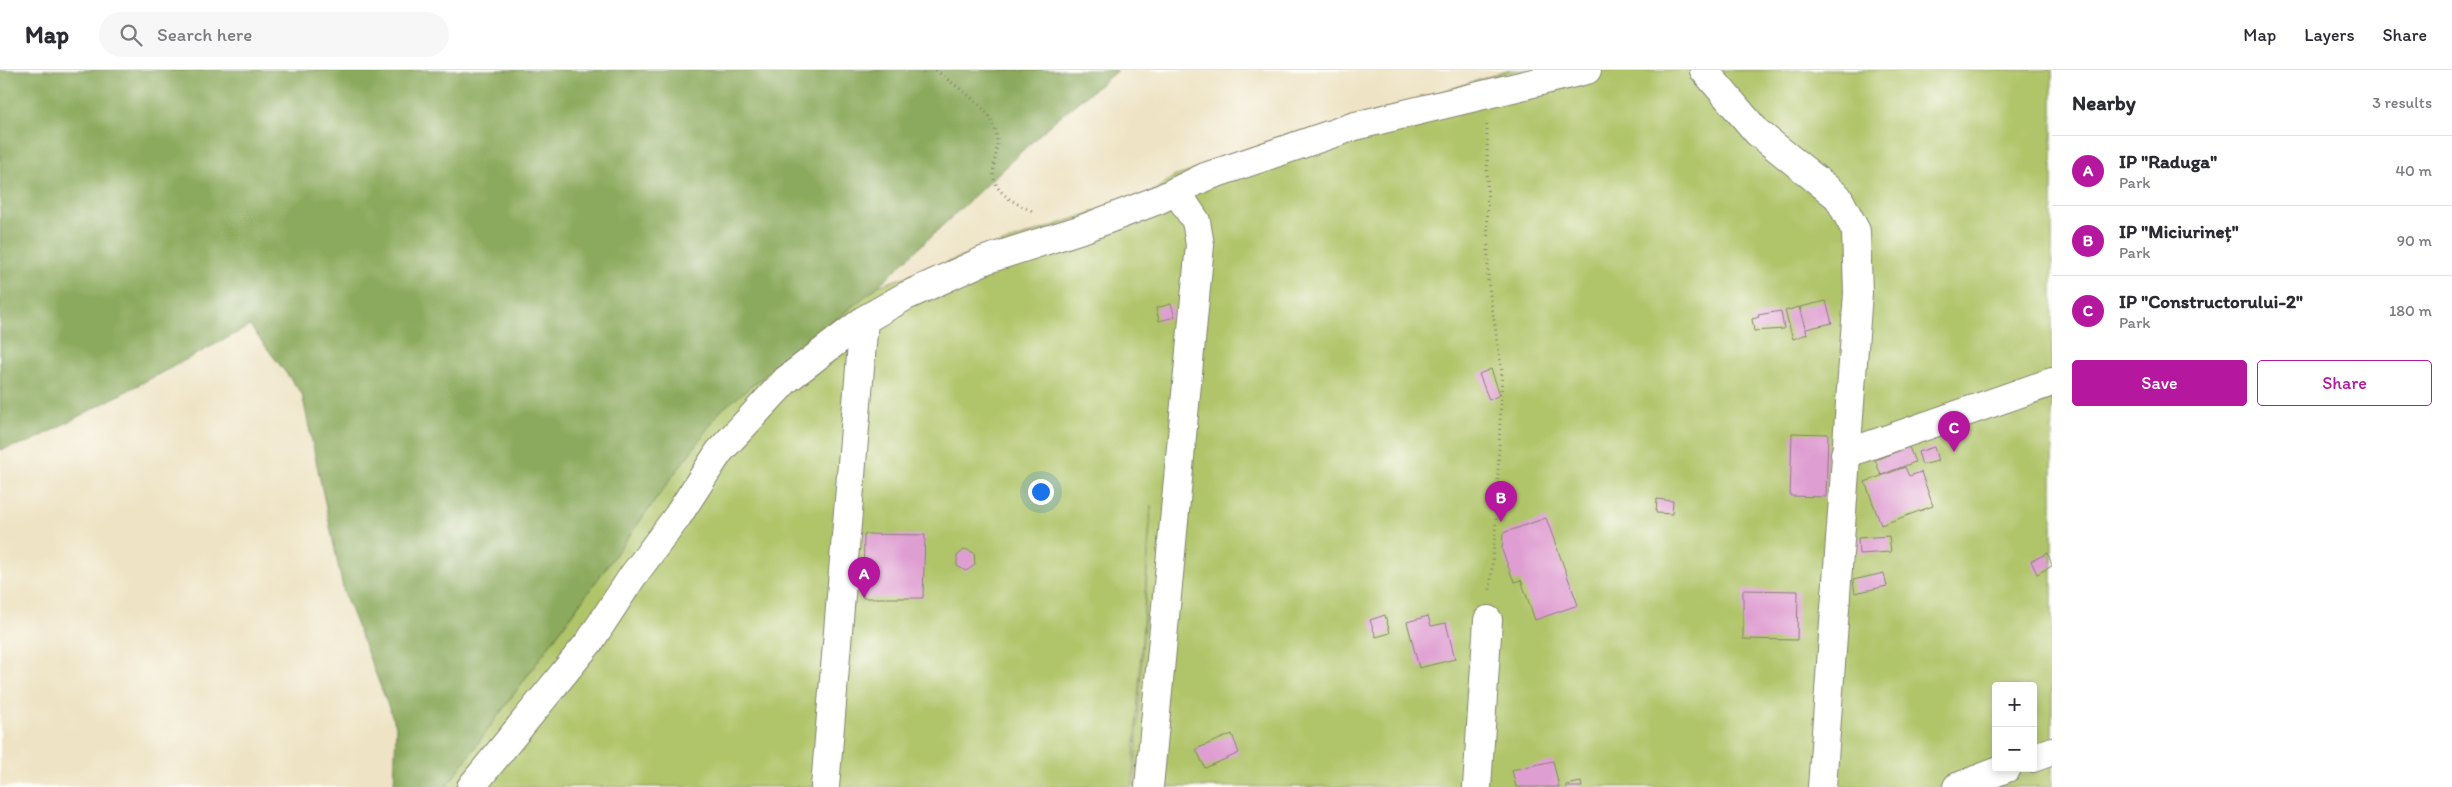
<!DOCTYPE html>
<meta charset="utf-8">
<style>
body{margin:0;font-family:Itim,sans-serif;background:#f7f7f7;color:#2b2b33}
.controls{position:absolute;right:15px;bottom:15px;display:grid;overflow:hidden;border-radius:5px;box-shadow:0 2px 8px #0003}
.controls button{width:45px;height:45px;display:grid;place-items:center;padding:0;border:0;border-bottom:1px solid #e1e1e2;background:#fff;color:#2b2b33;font:25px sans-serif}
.you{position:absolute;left:1040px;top:421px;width:18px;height:18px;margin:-12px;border:4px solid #fff;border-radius:50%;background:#1a73e8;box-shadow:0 0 0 8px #1a73e833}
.badge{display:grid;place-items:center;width:32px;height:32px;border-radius:50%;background:#b5179e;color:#fff;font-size:16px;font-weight:700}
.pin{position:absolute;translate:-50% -41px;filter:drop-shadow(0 1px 2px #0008)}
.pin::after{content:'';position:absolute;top:26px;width:18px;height:15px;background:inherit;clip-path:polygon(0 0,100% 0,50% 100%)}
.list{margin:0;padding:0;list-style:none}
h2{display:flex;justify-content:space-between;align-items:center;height:65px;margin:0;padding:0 20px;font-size:21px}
h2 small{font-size:16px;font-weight:400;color:#7c7c81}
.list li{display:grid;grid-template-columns:32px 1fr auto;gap:15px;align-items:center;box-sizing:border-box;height:70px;padding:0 20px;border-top:1px solid #e1e1e2}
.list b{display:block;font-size:19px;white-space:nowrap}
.list p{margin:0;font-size:16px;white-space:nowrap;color:#7c7c81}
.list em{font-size:16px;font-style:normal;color:#7c7c81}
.actions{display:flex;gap:10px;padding:15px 20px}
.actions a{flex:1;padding:11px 0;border:1px solid #b5179e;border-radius:5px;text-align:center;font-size:18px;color:#b5179e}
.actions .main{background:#b5179e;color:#fff}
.icon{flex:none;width:28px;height:28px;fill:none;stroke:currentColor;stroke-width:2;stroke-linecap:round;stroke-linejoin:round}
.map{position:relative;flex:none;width:2052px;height:717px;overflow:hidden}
header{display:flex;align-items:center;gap:30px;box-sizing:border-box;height:70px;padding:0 25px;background:#fff;border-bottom:1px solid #e1e1e2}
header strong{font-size:24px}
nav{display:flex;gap:28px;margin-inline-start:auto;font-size:18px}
.search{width:350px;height:45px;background:#f7f7f7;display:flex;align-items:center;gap:12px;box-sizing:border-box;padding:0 18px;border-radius:28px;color:#7c7c81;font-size:19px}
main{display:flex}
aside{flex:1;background:#fff}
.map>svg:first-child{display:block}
.green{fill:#b0c469;stroke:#667042;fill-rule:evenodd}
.forest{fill:#8caa5d;stroke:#54633c}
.building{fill:#df9ed2}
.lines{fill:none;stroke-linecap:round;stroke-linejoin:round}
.minor-casing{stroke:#858070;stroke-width:30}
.path{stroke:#858070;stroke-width:3;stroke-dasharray:1 4;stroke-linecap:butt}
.minor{stroke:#fff;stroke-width:28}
</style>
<header>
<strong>Map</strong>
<div class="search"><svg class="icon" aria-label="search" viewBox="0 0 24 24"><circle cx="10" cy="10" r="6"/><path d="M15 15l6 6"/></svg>Search here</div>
<nav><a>Map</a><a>Layers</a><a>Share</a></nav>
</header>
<main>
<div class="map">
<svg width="2052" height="717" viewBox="0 0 2052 717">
<rect width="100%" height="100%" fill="#fdfcf7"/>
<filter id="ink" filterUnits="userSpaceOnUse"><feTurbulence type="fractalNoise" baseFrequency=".02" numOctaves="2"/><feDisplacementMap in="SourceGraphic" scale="10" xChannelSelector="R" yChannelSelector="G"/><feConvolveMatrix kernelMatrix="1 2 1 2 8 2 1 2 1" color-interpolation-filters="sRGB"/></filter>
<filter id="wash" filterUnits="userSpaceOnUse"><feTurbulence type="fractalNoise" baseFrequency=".0096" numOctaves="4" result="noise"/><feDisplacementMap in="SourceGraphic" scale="20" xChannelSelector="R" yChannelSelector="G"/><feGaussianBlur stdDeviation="1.12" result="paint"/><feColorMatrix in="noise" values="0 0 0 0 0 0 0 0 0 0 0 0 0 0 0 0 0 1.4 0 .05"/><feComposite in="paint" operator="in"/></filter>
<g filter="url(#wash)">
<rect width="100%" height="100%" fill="#eee3c4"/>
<path class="green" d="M 1510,0 L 2052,0 L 2052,717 L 1134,717 L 1151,435 L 1132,717 L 446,717 L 721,340 L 878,216 L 1154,121 L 1173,107 ZM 1996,616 L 2033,616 L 2033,698 L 1996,698 Z"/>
<polygon class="forest" points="0,0 1118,0 1054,51 878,216 721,340 446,717 394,717 396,656 344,523 302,324 250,256 32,371 0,380"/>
<g id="blocks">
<g class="building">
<polygon points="1826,231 1832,253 1806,259 1800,237"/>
<polygon points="1171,234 1175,247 1159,251 1156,238"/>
<polygon points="1799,237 1807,264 1793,269 1785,241"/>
<polygon points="1781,241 1784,259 1754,261 1752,249 1759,247 1758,245"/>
<polygon points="1491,299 1500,325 1489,330 1479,304"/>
<polygon points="1792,363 1828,364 1826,427 1790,426"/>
<polygon points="1909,377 1915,392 1881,405 1875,390"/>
<polygon points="1934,377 1938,391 1922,395 1918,382"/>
<polygon points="1905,397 1909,406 1921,402 1933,436 1881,455 1865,412"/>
<polygon points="1657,429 1673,431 1672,444 1656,443"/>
<polygon points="1546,448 1578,535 1535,550 1521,510 1514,512 1502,480 1503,463"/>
<polygon points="864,464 925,465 923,528 863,528"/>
<polygon points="1889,466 1891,482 1859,484 1858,468"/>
<polygon points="965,479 974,483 975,495 966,501 957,496 957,486"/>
<polygon points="2048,483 2052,496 2037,504 2031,491"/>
<polygon points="1884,503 1887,516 1855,523 1853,510"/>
<polygon points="1743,520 1798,521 1797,570 1743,569"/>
<polygon points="1385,545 1390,563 1376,567 1370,550"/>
<polygon points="1428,546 1431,556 1446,553 1455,589 1419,598 1407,552"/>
<polygon points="1232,664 1239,683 1205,698 1196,679"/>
<polygon points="1553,691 1559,717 1516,717 1512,700"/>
<polygon points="1581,712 1582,717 1566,717 1566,715"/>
</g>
</g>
</g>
<g filter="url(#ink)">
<use href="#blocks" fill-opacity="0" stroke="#858070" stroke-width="1"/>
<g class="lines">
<g class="minor-casing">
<g id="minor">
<polyline points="1704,0 1757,62 1838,127 1856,161 1858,223 1822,717"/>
<polyline points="1845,384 2052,312"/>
<polyline points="2033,688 2052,681"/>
<polyline points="471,717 590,571 632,507 677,447 719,382 786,310 864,250 906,226 985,190 1085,158 1158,130 1205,107 1355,56 1587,0"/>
<polyline points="825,717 864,250"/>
<polyline points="1149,717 1200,175 1196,151 1176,121"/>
<polyline points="1477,717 1488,550"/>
<polyline points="1957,717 2007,698"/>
</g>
</g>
<g class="path">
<path d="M 936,0 C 952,14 979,30 990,48 C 1014,88 962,111 1032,141"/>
<polyline points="1487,55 1488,211 1502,302 1496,451 1490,520"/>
</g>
<use href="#minor" class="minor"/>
</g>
</g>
</svg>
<div class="controls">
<button>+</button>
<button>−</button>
</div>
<div class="you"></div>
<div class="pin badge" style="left:864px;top:528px">A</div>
<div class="pin badge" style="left:1501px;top:452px">B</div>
<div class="pin badge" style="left:1954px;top:382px">C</div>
</div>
<aside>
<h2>Nearby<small>3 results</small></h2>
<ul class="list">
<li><span class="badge">A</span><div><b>IP &quot;Raduga&quot;</b><p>Park</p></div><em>40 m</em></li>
<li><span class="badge">B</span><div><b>IP &quot;Miciurineț&quot;</b><p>Park</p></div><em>90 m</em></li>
<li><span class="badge">C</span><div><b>IP &quot;Constructorului-2&quot;</b><p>Park</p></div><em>180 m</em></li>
</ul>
<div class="actions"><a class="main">Save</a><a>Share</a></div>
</aside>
</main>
